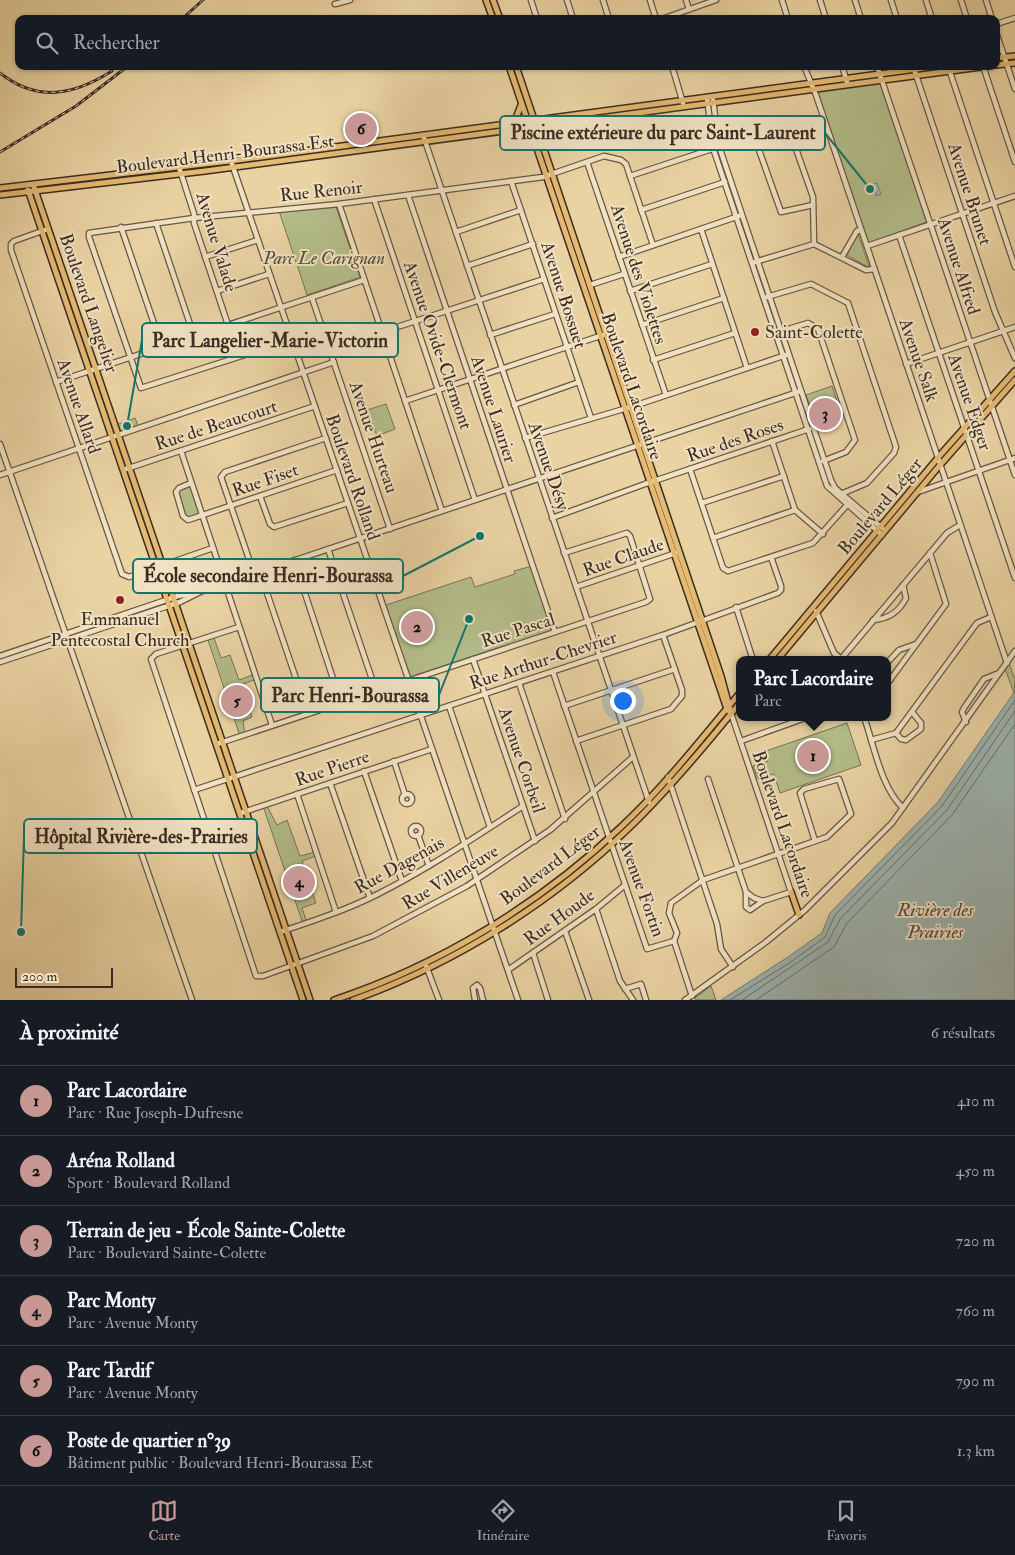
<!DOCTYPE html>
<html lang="fr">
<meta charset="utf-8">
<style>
body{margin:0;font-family:"IM FELL Double Pica",serif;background:#242831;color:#f1f3f6}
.scale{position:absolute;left:15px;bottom:12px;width:98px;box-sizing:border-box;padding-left:5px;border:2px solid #3b2c23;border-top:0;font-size:14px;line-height:18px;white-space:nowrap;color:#3b2c23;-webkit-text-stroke:4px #f1e2c3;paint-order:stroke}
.you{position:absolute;left:622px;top:700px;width:18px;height:18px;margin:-12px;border:4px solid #fff;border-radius:50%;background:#1a73e8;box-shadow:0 0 0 8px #1a73e833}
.badge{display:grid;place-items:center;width:32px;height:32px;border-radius:50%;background:#c59692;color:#111;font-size:16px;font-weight:700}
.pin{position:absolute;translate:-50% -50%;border:2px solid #fff;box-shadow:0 1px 5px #0006}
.popup{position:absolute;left:736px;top:656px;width:155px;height:65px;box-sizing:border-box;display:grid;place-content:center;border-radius:10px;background:#171b24;filter:drop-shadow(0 1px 4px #0005);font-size:16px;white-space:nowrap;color:#9ea1a6}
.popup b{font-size:19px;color:#f1f3f6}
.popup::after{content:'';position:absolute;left:50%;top:100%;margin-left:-10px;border:10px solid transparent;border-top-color:#171b24}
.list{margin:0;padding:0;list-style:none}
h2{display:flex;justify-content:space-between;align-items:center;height:65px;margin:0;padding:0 20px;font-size:21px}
h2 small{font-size:16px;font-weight:400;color:#9ea1a6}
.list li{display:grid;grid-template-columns:32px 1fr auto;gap:15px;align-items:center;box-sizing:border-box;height:70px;padding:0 20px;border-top:1px solid #363941}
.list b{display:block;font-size:19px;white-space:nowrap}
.list p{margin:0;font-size:16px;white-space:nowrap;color:#9ea1a6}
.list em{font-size:16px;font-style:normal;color:#9ea1a6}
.icon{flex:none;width:28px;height:28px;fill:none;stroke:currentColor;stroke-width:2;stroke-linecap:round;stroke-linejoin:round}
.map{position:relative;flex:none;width:1015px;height:1000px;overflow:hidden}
.search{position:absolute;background:#171b24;box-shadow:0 1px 4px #0004;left:15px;right:15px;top:15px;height:55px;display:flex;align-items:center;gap:12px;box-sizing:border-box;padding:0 18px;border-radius:10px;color:#9ea1a6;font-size:19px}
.sheet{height:485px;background:#171b24}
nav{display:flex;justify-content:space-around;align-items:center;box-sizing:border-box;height:70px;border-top:1px solid #363941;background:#171b24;font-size:14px;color:#9ea1a6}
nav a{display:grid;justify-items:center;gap:2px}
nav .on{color:#c59692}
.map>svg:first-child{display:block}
.green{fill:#b3bd89;stroke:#777456}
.water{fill:#9db5b2;stroke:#767e79}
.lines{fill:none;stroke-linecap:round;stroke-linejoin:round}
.shore{stroke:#6c706a;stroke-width:1}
.minor-casing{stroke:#675643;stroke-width:7}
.major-casing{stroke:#3b2c23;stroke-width:8}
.minor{stroke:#f1e2c3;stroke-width:4.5}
.major{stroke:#e5ba72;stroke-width:5}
.rail-casing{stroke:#3b2c23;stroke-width:3}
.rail{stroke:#f1e2c3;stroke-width:1;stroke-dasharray:4;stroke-linecap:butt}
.poi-dot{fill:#8f2418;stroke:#f1e2c3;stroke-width:2}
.labels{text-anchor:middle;stroke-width:4;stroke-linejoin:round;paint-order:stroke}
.street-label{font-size:18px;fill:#3b2c23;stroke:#f1e2c3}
.park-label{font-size:18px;font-style:italic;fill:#534937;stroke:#f1e2c3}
.poi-label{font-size:18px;fill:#3b2c23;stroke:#f1e2c3;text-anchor:start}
.water-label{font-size:19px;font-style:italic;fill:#4f4740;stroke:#f1e2c3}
.leader{fill:none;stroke:#0f766e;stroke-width:2}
.callout-dot{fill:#0f766e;stroke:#f1e2c3;stroke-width:2}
.callout{fill:#f1e2c3;stroke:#0f766e;stroke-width:2}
.callout-label{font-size:19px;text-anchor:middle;font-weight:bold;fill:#3b2c23}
</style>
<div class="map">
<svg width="1015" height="1000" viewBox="0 0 1015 1000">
<rect width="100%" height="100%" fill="#ead3a3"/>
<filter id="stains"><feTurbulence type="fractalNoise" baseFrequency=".004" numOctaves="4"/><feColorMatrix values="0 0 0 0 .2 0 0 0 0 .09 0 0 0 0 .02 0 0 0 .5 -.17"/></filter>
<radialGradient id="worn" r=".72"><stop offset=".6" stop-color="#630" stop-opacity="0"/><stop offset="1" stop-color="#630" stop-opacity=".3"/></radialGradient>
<g class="green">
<polygon points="882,80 929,221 866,244 815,89"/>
<polygon points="336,207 360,277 307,295 279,211"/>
<polygon points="858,234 869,266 868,267 847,255"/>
<polygon points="832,386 837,401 834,407 840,422 822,428 820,424 817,425 806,395"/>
<polygon points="386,404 395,429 377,436 367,410"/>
<polygon points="135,418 139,428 119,435 116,425"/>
<polygon points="191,483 202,515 186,519 176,490"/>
<polygon points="532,566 555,632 409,681 383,606 471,577 475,587 515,574 514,571"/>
<polygon points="213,635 221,658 230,655 239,680 255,674 257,679 240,685 252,717 243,721 245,734 240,736 207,637"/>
<polygon points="1008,661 1015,679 1014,693 1004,666"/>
<polygon points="847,723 861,765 780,793 774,774 758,779 753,766 768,761 766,751"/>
<polygon points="266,804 277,825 287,820 300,856 315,852 316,856 302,861 316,903 302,908 307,923 303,924 263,806"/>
<polygon points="711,986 716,1000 696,1000 695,998"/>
</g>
<g class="water">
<polygon points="877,183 881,194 876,196 875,191 869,193 867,186"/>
<polygon points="1015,691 1015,1000 721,1000 788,957 822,933 830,913 938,802"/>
</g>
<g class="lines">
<g class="shore">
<polyline points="730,1000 791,962 825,937 835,915 942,806 1015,700"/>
<polyline points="742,1000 828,942 840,919 947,810 1015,711"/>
<polyline points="756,1000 834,947 847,923 952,815 1015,724"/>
</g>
<g class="minor-casing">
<g id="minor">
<polyline points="531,0 537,19"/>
<polyline points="567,0 573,19"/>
<polyline points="603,0 609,19"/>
<polyline points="650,0 656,19"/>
<polyline points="686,0 689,9"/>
<polyline points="782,0 788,19"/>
<polyline points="820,0 826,19"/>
<polyline points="855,0 861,19"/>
<polyline points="891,0 897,19"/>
<polyline points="926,0 932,19"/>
<polyline points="961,0 967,19"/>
<polyline points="986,0 992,19"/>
<polyline points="335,4 350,0"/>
<polyline points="662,19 716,0"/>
<polyline points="996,24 1015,18"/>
<polyline points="996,32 1015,89"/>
<polyline points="672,66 683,103"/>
<polyline points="804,66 816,95 1007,663"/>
<polyline points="842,66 847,82"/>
<polyline points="877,66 1015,475"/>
<polyline points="913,66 995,312 1015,358"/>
<polyline points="948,66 1015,267"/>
<polyline points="983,66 1015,162"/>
<polyline points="707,97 713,148 827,486 882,535"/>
<polyline points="713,100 719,146 831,480 835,488 882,528"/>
<polyline points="753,133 781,212 813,205"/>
<polyline points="423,135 649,802"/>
<polyline points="716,138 785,129 790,132 813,197 814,244"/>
<polyline points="587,162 666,395"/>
<polyline points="232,164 518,1000"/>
<polyline points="179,167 194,214 194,223 228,325"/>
<polyline points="630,176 715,148"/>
<polyline points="511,181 591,418"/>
<polyline points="408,195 555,632"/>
<polyline points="374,199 475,500"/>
<polyline points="339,204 442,511"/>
<polyline points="641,210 725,182"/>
<polyline points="156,223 194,336"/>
<polyline points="121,227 162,347"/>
<polyline points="701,229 747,368"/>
<polyline points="45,230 14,241 11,244 11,250 122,574 129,577 213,548"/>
<polyline points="456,232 521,210"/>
<polyline points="899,235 1015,578"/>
<polyline points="867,246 1015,196"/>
<polyline points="205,257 258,240"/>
<polyline points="619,257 739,216"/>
<polyline points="842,257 857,231 861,230"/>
<polyline points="755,262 814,244 866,270 874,269"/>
<polyline points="467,266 533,244"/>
<polyline points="590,285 624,274"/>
<polyline points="217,291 269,274"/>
<polyline points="630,291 712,264"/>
<polyline points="767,297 811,284 848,303 896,447 894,453 867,483 841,494"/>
<polyline points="312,298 390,529"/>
<polyline points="642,325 724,298"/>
<polyline points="382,332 544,279"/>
<polyline points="779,332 808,323 818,329 855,440 846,452 823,461"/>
<polyline points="490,335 555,314"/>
<polyline points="292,340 141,388 89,237 89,233 194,218 339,204 543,177 604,156 621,160 626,164 653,245"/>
<polyline points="653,360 735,333"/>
<polyline points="906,364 1015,327"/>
<polyline points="56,382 364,280"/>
<polyline points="405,401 603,335"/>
<polyline points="514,405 579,382"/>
<polyline points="525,438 634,406 786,355"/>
<polyline points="772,441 795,510 823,534"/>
<polyline points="0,444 192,1000"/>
<polyline points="181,451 272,725"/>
<polyline points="126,469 315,406"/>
<polyline points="690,469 723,568 728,571 813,543 848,504"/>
<polyline points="0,475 334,362"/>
<polyline points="191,483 179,488 176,492 183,516 188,520 337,470"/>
<polyline points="918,492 1015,458"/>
<polyline points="260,496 270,524 274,527 348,503"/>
<polyline points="702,503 784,476"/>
<polyline points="552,518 645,484 809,429"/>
<polyline points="713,538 795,510"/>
<polyline points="328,549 376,691"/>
<polyline points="294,560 341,703"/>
<polyline points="576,587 676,553"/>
<polyline points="736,607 753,660"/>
<polyline points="816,611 834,653 842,660"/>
<path d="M 873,620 C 889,619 899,612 906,598 L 903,585"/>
<polyline points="239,627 156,654 151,659 256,976 263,976 373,936 467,886 550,830 633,757"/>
<polyline points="0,656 178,596 200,592"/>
<polyline points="473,659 535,841"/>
<polyline points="841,659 947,533 960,525"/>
<polyline points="0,662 180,602 200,592 801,391"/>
<polyline points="887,663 899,650 916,644"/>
<polyline points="887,671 890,680"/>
<polyline points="553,672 647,949 674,941"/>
<polyline points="519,683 565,819"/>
<polyline points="887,684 946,604 930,553"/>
<polyline points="449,706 490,827"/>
<polyline points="564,706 675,669"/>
<polyline points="731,713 791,892 763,901 750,910 746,907 746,892"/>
<polyline points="308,714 266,590 261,578 252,568 221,477 225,472 326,438"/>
<path d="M 864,717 C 874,745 881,788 903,808"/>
<polyline points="966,722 962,712 964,708 984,679 999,673"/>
<polyline points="896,733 901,739 906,740 921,729 921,723 912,712"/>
<polyline points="871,740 896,733 977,623 991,617"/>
<polyline points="576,741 671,709 682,696 682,690 663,635"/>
<polyline points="741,741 808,717"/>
<polyline points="217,744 646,602 650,599 630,536 627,533 564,553"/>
<polyline points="394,761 405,795"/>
<polyline points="364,771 402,881"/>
<polyline points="668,777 717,924 721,949 733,967"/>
<polyline points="708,779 746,892 754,898 763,901"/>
<polyline points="330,783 370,898"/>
<polyline points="194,790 663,635 778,593 781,590 781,586 771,557"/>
<polyline points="297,794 336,912"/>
<circle cx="407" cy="799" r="5"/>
<polyline points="241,813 432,749"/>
<circle cx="416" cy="831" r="5"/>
<polyline points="418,835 429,866"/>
<polyline points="596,909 620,981 633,1000"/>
<polyline points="565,931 589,1000"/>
<path d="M 280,932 C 313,921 346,910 376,895 C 428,869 475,837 523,806"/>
<polyline points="674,941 677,933 669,913 671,903 703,880 827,837 851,814 839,779 804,789 800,793 815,841"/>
<polyline points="674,941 692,996"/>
<polyline points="533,953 548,1000"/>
<polyline points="425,963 439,1000"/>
<polyline points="508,970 596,909 625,885"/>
<polyline points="625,989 641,984 646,1000"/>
<polyline points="475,1000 473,988 477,985 480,988 483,1000"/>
<polyline points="685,1000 766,942 805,910 892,823 1015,651"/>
</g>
</g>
<g class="major-casing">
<g id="major">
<polyline points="486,0 493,19"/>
<polyline points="493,0 500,19"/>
<polyline points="996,58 1015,56"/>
<polyline points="996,65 1015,63"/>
<polyline points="509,66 727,709 731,713"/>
<polyline points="516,66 721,676 731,713"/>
<polyline points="511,123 516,118 521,105"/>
<polyline points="33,184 310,1000"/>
<polyline points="0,188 238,160 939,66"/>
<polyline points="28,190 303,1000"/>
<polyline points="0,195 205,171 988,66"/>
<polyline points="769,660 942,453 1015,371"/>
<polyline points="777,660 940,465 1015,380"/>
<polyline points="791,892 799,915"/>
<path d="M 334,1000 C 440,965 540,904 621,827 C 664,787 701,739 739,694"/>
<path d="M 353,1000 C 456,963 553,902 631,826 C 670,788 705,746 739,704"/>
</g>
</g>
<use href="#minor" class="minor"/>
<use href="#major" class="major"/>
<g class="rail-casing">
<g id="rail">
<polyline points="182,19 203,0"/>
<path d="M 0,73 C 38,103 74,95 112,71"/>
<polyline points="0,152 76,106 128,66"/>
</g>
</g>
<use href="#rail" class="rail"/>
</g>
<g class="poi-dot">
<circle cx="755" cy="332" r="5"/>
<circle cx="120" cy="600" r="5"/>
</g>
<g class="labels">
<g class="street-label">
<text transform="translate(225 154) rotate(-7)" y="6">Boulevard Henri-Bourassa Est</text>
<text transform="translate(321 191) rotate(-6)" y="6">Rue Renoir</text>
<text transform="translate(970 194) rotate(72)" y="6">Avenue Brunet</text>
<text transform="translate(217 242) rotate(73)" y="6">Avenue Valade</text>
<text transform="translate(959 266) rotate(72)" y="6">Avenue Alfred</text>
<text transform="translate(639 274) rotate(72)" y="6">Avenue des Violettes</text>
<text transform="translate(564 295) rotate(72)" y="6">Avenue Bossuet</text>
<text transform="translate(89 303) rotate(71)" y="6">Boulevard Langelier</text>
<text transform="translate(438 345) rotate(71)" y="6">Avenue Ovide-Clermont</text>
<text transform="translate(919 360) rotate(71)" y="6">Avenue Salk</text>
<text transform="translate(632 386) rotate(71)" y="6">Boulevard Lacordaire</text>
<text transform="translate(970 402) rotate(71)" y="6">Avenue Edger</text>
<text transform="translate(79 406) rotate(71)" y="6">Avenue Allard</text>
<text transform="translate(494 409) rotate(72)" y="6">Avenue Laurier</text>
<text transform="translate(216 425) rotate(-18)" y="6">Rue de Beaucourt</text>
<text transform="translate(374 437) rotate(71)" y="6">Avenue Hurteau</text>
<text transform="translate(735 440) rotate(-19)" y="6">Rue des Roses</text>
<text transform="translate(549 466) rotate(71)" y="6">Avenue Désy</text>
<text transform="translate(353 477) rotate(71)" y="6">Boulevard Rolland</text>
<text transform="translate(265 480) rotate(-19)" y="6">Rue Fiset</text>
<text transform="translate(880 506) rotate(-50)" y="6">Boulevard Léger</text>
<text transform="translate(623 557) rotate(-19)" y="6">Rue Claude</text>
<text transform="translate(518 630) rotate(-18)" y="6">Rue Pascal</text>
<text transform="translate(543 660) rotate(-18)" y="6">Rue Arthur-Chevrier</text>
<text transform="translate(522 760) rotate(71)" y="6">Avenue Corbeil</text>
<text transform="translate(332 768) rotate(-19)" y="6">Rue Pierre</text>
<text transform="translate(783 824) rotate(71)" y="6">Boulevard Lacordaire</text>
<text transform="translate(399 865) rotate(-29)" y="6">Rue Dagenais</text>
<text transform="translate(550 865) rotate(-37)" y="6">Boulevard Léger</text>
<text transform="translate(450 877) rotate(-31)" y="6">Rue Villeneuve</text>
<text transform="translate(642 888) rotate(70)" y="6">Avenue Fortin</text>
<text transform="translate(559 917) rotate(-36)" y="6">Rue Houde</text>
</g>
<g class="park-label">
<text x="324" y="264">Parc Le Carignan</text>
</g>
<g class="poi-label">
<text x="765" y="338">Saint-Colette</text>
<text x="120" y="625" text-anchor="middle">Emmanuel<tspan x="120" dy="21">Pentecostal Church</tspan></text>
</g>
<g class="water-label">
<text x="935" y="916">Rivière des<tspan x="935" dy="22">Prairies</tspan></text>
</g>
</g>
<path class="leader" d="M870 189L825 133M127 426L142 340M480 536L403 576M469 619L439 695M21 932L24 836"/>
<g class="callout-dot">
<circle cx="870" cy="189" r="5"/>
<circle cx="127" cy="426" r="5"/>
<circle cx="480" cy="536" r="5"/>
<circle cx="469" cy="619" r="5"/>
<circle cx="21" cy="932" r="5"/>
</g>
<g class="callout">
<rect x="500" y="116" width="325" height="34" rx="5"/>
<rect x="142" y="323" width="256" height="34" rx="5"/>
<rect x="133" y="559" width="270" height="34" rx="5"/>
<rect x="261" y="678" width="178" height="34" rx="5"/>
<rect x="24" y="819" width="233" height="34" rx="5"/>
</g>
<g class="callout-label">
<text x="663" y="139">Piscine extérieure du parc Saint-Laurent</text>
<text x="270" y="347">Parc Langelier-Marie-Victorin</text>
<text x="268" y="582">École secondaire Henri-Bourassa</text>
<text x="350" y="702">Parc Henri-Bourassa</text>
<text x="141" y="843">Hôpital Rivière-des-Prairies</text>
</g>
<rect width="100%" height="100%" filter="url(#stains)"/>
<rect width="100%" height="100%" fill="url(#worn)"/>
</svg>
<div class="scale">200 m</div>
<div class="you"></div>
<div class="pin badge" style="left:813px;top:756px">1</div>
<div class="popup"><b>Parc Lacordaire</b>Parc</div>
<div class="pin badge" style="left:417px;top:627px">2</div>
<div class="pin badge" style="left:825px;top:414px">3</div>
<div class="pin badge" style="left:299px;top:882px">4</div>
<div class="pin badge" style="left:237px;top:701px">5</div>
<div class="pin badge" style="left:361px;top:129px">6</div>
<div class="search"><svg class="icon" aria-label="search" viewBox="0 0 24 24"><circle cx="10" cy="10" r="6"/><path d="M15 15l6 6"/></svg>Rechercher</div>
</div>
<section class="sheet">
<h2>À proximité<small>6 résultats</small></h2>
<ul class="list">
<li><span class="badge">1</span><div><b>Parc Lacordaire</b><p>Parc · Rue Joseph-Dufresne</p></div><em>410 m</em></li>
<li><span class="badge">2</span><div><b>Aréna Rolland</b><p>Sport · Boulevard Rolland</p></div><em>450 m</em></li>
<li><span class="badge">3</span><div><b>Terrain de jeu - École Sainte-Colette</b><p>Parc · Boulevard Sainte-Colette</p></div><em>720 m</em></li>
<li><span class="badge">4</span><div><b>Parc Monty</b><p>Parc · Avenue Monty</p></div><em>760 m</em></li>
<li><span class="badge">5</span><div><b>Parc Tardif</b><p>Parc · Avenue Monty</p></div><em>790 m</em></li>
<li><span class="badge">6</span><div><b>Poste de quartier n°39</b><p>Bâtiment public · Boulevard Henri-Bourassa Est</p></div><em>1.3 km</em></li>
</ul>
</section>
<nav>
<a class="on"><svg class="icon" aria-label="map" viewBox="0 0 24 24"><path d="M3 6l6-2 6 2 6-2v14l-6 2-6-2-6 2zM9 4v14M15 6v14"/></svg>Carte</a>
<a><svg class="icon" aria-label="directions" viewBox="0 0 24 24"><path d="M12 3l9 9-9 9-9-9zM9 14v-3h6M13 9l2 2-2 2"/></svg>Itinéraire</a>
<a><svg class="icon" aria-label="saved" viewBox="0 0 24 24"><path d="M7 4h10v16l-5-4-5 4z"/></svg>Favoris</a>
</nav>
